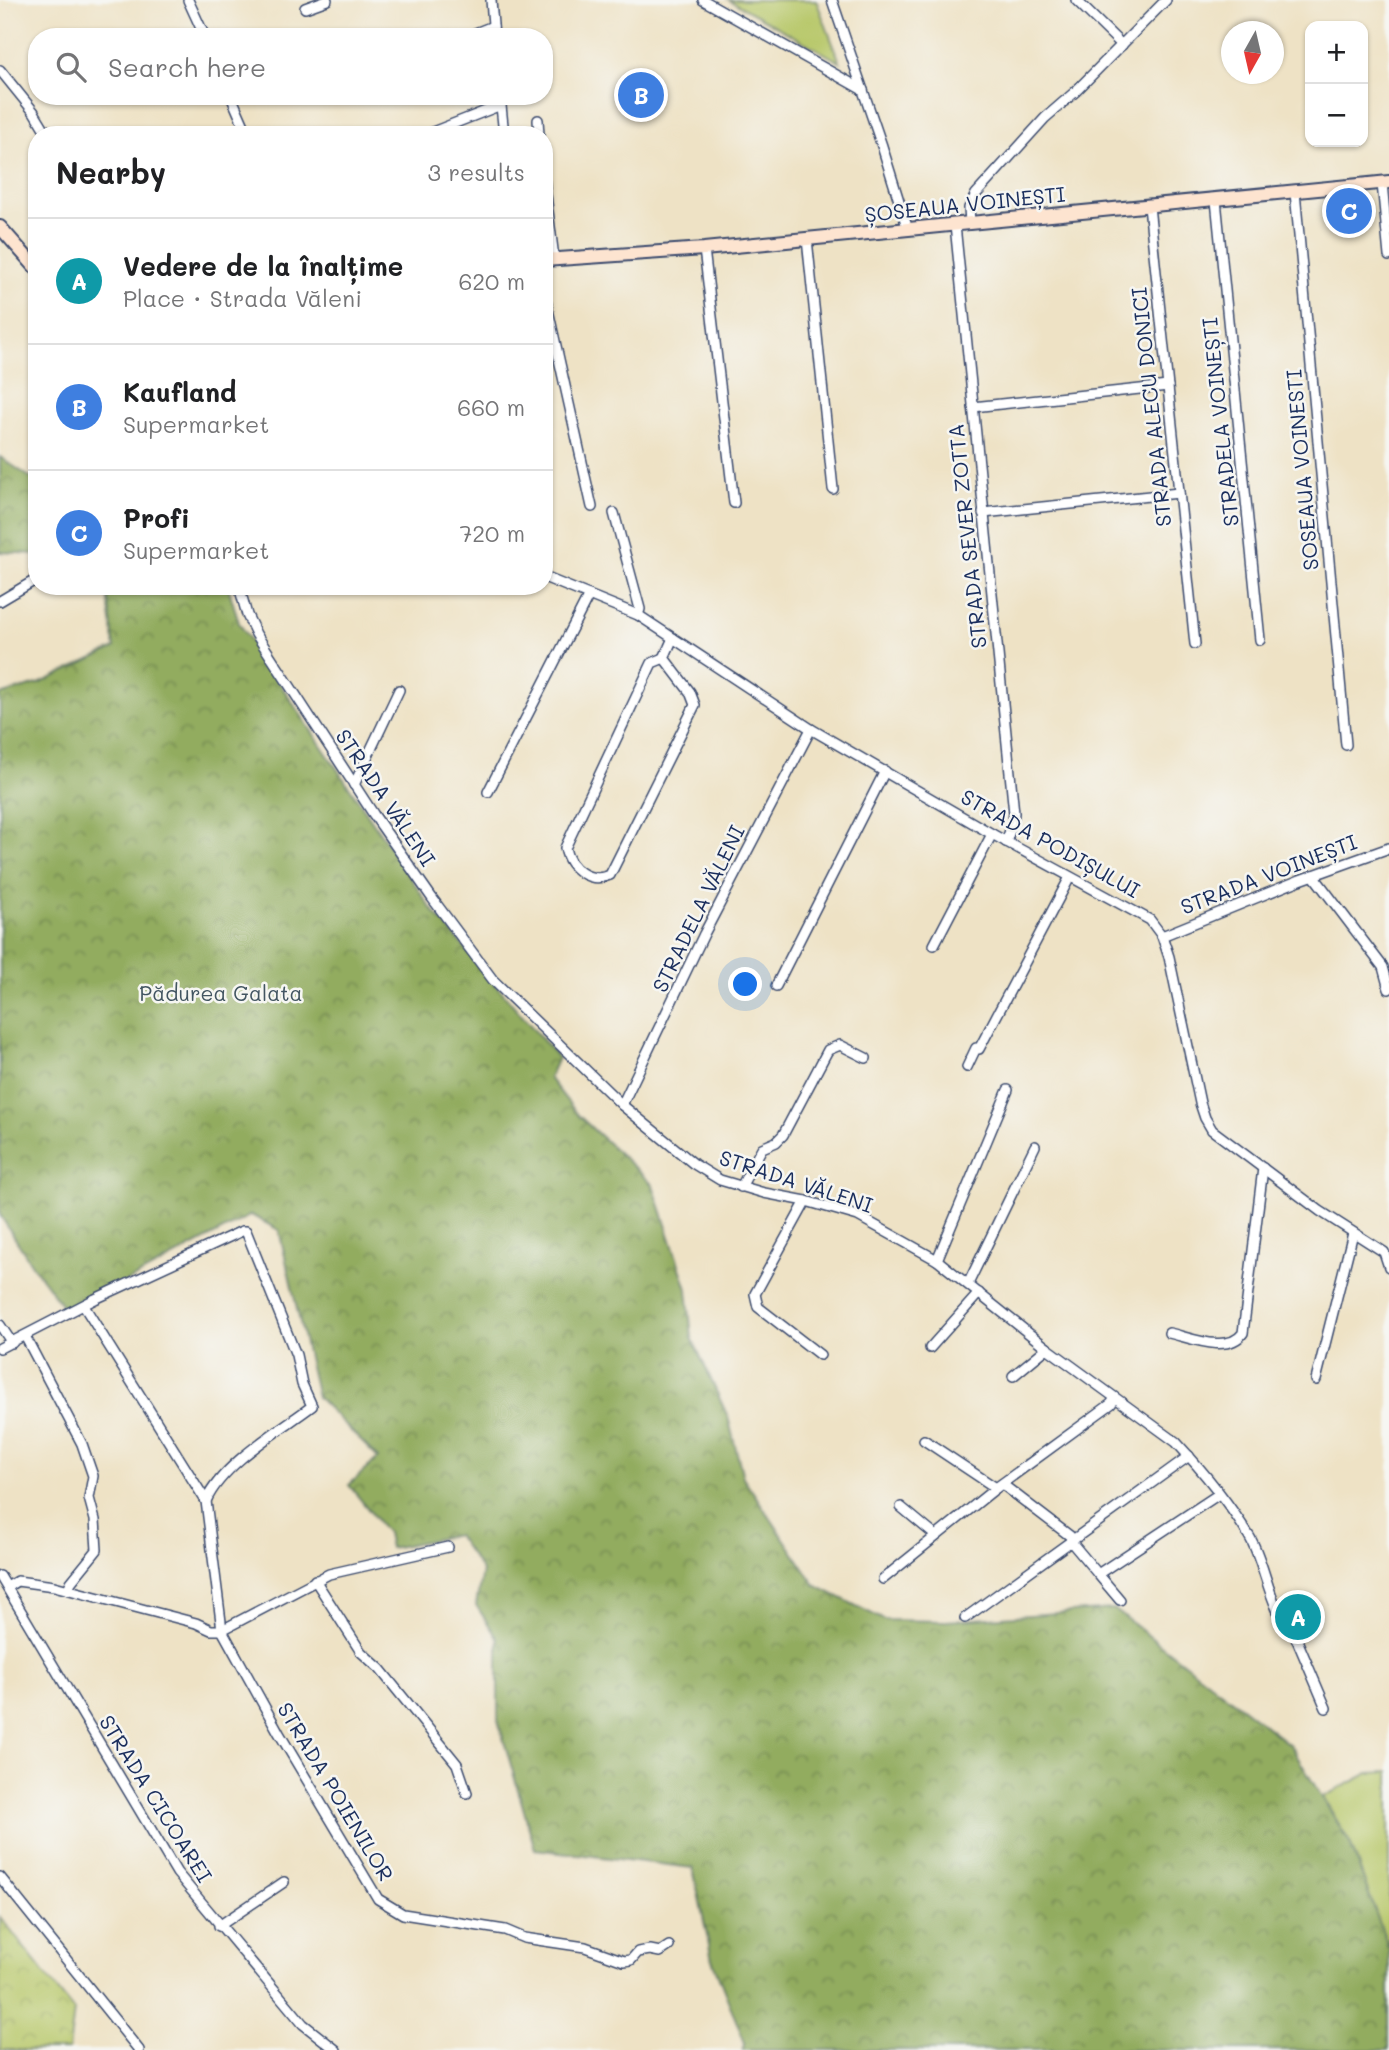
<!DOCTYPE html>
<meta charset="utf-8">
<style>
body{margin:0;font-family:Mali,sans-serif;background:#f2f2f2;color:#202124}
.controls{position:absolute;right:21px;top:21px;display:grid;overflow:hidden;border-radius:14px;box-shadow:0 2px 5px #0004}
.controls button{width:63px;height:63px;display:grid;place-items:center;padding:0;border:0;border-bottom:2px solid #e0e0e0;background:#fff;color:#202124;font:35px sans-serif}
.compass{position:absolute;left:1221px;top:21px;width:63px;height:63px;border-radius:50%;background:#fff;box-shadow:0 2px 5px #0004;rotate:188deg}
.you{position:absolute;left:746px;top:985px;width:24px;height:24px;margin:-18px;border:5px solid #fff;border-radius:50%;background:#1a73e8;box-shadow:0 0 0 10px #1a73e833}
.badge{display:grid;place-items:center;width:46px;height:46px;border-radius:50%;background:#2563eb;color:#fff;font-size:23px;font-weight:700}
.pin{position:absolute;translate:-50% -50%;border:4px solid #fff;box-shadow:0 2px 7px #0006}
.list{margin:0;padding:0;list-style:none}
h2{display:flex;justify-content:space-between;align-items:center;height:91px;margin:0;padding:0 28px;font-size:30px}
h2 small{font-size:23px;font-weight:400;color:#757577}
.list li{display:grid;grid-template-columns:46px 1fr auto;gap:21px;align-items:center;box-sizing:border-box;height:126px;padding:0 28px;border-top:2px solid #e0e0e0}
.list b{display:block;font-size:26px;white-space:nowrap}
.list p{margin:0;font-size:23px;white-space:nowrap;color:#757577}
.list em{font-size:23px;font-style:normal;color:#757577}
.icon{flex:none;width:38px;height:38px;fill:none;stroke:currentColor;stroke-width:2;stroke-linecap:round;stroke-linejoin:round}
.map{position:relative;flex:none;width:1389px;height:2050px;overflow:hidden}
.search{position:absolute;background:#fff;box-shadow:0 2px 5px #0004;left:28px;top:28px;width:525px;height:77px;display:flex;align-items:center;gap:18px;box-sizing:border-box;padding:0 24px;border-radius:28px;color:#757577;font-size:26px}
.panel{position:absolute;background:#fff;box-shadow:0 2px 5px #0004;left:28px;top:126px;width:525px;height:469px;border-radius:28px}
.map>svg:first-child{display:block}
.grass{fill:#b8c86b;stroke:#6a7c64;stroke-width:2}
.forest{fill:url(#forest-crowns);stroke:#566e5e;stroke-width:2}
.park{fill:url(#park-crowns);stroke:#6a7c64;stroke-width:2}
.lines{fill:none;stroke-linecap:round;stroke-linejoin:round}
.street-casing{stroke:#3b4a6d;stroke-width:12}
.secondary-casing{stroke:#3b4a6d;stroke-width:16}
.street{stroke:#fff;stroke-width:9}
.secondary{stroke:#fde4d0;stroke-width:12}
.labels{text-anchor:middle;stroke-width:5;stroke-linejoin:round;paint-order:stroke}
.street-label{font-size:21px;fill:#1b2f5e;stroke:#f6f6f2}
.park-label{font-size:21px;fill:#425561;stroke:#f6f6f2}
</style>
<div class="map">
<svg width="1389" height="2050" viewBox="0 0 1389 2050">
<defs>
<pattern id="forest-crowns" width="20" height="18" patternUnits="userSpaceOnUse" patternTransform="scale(1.75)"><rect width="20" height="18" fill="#92ac5f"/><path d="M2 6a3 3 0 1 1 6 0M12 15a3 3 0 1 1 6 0" fill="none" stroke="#768c52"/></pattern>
<pattern id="park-crowns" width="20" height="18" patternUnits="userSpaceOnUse" patternTransform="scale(1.75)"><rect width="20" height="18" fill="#b8c86b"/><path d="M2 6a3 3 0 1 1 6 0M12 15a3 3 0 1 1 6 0" fill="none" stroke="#9eac5f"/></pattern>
</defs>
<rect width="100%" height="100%" fill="#f6f6f2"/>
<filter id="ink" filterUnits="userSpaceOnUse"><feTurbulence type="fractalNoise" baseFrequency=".0143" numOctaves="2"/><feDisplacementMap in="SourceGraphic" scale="14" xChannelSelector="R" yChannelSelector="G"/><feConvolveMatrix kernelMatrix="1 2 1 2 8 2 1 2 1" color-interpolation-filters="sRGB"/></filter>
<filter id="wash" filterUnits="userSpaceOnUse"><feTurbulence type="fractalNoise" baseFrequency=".00686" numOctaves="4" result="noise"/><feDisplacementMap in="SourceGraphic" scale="28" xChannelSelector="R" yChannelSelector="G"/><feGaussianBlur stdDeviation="1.57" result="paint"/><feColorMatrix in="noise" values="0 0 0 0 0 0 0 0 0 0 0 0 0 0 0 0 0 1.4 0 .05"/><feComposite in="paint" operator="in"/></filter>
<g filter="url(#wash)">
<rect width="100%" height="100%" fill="#eee2c5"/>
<g class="grass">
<polygon points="729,0 816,0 840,62"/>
<polygon points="1389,1772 1389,1949 1350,1843 1323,1797 1369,1773"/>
</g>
<g class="forest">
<polygon points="0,457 37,482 37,554 0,552"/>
<polygon points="106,586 228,586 239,623 430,907 558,1058 549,1078 579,1116 653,1185 687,1289 692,1338 728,1417 743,1477 815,1585 884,1620 946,1621 1114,1609 1290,1745 1350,1843 1389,1949 1389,2050 743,2050 745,2043 712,1960 693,1868 535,1849 498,1720 498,1639 476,1605 482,1571 457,1535 390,1548 387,1533 349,1485 378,1458 317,1397 279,1230 251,1215 95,1299 64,1308 32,1265 0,1215 0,695 41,683 115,648"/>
</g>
<polygon class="park" points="0,1917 74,2011 69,2050 0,2050"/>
</g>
<g filter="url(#ink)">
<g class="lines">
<g class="street-casing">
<g id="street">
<polyline points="188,0 205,37"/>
<polyline points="491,0 494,37"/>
<polyline points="703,0 863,90"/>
<polyline points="832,0 882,146 908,230"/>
<polyline points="1076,0 1122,45"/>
<polyline points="305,8 327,0"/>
<polyline points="465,37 493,26"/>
<polyline points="0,70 34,112 48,135"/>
<polyline points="231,96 248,135"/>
<polyline points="500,96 504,135"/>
<polyline points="538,120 539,135"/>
<polyline points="425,135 501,105"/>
<polyline points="544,179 554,258"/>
<polyline points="1382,183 1389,256"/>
<polyline points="1295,192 1346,745"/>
<polyline points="1216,200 1260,640"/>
<polyline points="1149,206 1195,644"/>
<polyline points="970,223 969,208 976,194 1045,118 1075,92 1166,0"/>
<polyline points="955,225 1014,813 1013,822 1006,842"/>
<polyline points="807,239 833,489"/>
<polyline points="704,249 734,503"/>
<polyline points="544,292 592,507"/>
<polyline points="973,407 1168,386"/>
<polyline points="614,513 640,609 638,615"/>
<polyline points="983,513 1179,493"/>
<polyline points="544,577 638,615 811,729 992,834 1150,920 1162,936 1169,957 1200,1103 1205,1118 1212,1130 1320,1211 1384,1252 1389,1267"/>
<path d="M 239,586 L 247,615 L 256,634 L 374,815 L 432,898 L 493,980 L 622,1105 L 694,1164 L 720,1180 L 764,1193 L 806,1201 L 858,1216 L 937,1260 L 1047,1348 L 1176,1442 C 1202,1470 1229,1503 1249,1536 C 1265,1561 1270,1614 1294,1633 L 1326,1708"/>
<polyline points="0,601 37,579"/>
<path d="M 664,658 L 690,692 L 695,705 L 610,875 C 590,884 569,869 565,848 L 652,663 Z"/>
<polyline points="664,658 673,638"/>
<polyline points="354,785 399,690"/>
<polyline points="488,792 589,595"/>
<polyline points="1313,875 1383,967 1389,989"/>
<polyline points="1162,936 1300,880 1389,848"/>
<polyline points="934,945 992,834"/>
<polyline points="776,986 885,771"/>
<polyline points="967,1067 976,1048 979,1049 1070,877"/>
<polyline points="622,1105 704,934 811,729"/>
<polyline points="741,1187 762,1148 776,1142 783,1135 828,1050 840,1045 866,1058"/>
<polyline points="806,1201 755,1294 758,1307 820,1355"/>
<polyline points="937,1260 1008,1090"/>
<polyline points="968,1284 1035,1146"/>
<polyline points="84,1306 206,1501 222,1630 279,1733 378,1899 403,1914 505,1930 524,1938 585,1947 624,1961 631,1960 638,1952 650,1950 660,1952 669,1946"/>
<polyline points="0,1325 12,1343"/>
<path d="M 1169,1333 C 1191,1338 1228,1354 1243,1333 L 1263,1168"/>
<polyline points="25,1336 82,1444 93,1476 89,1498 95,1520 97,1550 71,1582 68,1589"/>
<path d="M 0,1348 L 95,1299 L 242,1231 L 246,1231 L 296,1355 L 302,1384 L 312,1406 C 279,1431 223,1463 206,1501"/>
<polyline points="930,1348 979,1293"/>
<polyline points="1013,1376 1047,1348"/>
<polyline points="1316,1380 1353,1233"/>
<polyline points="924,1440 996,1488"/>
<polyline points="1002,1484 1070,1536 1072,1543 1098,1574 1219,1494"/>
<polyline points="901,1507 936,1536"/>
<polyline points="1098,1574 1120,1600"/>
<polyline points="0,1576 177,1873 303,2024 336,2050"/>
<polyline points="883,1579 996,1488 1111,1404 1115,1398"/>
<polyline points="315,1580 361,1652 380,1669 457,1764 467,1793"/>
<polyline points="7,1587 17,1581 54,1586 196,1623 211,1630 222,1630 329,1574 448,1547"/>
<polyline points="965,1618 1189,1456"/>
<polyline points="0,1877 139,2050"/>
<polyline points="219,1926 284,1882"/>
</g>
</g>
<g class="secondary-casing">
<g id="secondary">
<polyline points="0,227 37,269"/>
<polyline points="544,260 704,249 1389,182"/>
</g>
</g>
<use href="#street" class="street"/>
<use href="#secondary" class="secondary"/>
</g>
</g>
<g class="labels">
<g class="street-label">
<text transform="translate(965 205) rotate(-6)" y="7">ȘOSEAUA VOINEȘTI</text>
<text transform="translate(1152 407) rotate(-96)" y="7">STRADA ALECU DONICI</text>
<text transform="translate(1221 422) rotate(-96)" y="7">STRADELA VOINEȘTI</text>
<text transform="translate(1303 470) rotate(-95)" y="7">SOSEAUA VOINESTI</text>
<text transform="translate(968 536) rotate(-96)" y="7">STRADA SEVER ZOTTA</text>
<text transform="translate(385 798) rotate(56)" y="7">STRADA VĂLENI</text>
<text transform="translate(1050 844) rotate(29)" y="7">STRADA PODIȘULUI</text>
<text transform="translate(1269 875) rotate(-21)" y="7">STRADA VOINEȘTI</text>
<text transform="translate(699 909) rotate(-64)" y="7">STRADELA VĂLENI</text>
<text transform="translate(796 1182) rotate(18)" y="7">STRADA VĂLENI</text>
<text transform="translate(335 1792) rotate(59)" y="7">STRADA POIENILOR</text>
<text transform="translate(155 1799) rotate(58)" y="7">STRADA CICOAREI</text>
</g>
<g class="park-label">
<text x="221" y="1001">Pădurea Galata</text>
</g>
</g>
</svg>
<div class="controls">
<button>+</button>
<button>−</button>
</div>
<svg class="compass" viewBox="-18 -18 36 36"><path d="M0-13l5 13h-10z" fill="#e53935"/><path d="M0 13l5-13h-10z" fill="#757577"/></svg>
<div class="you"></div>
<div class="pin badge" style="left:1298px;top:1617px;background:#0f9aa8">A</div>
<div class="pin badge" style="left:641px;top:95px;background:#3f7fe0">B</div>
<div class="pin badge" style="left:1349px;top:211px;background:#3f7fe0">C</div>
<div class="search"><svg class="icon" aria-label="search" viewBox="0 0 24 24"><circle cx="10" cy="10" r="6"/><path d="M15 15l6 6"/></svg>Search here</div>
<section class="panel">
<h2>Nearby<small>3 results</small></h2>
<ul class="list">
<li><span class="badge" style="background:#0f9aa8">A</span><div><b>Vedere de la înalțime</b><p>Place · Strada Văleni</p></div><em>620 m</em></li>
<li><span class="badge" style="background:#3f7fe0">B</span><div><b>Kaufland</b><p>Supermarket</p></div><em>660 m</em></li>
<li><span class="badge" style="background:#3f7fe0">C</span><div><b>Profi</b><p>Supermarket</p></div><em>720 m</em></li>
</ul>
</section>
</div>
